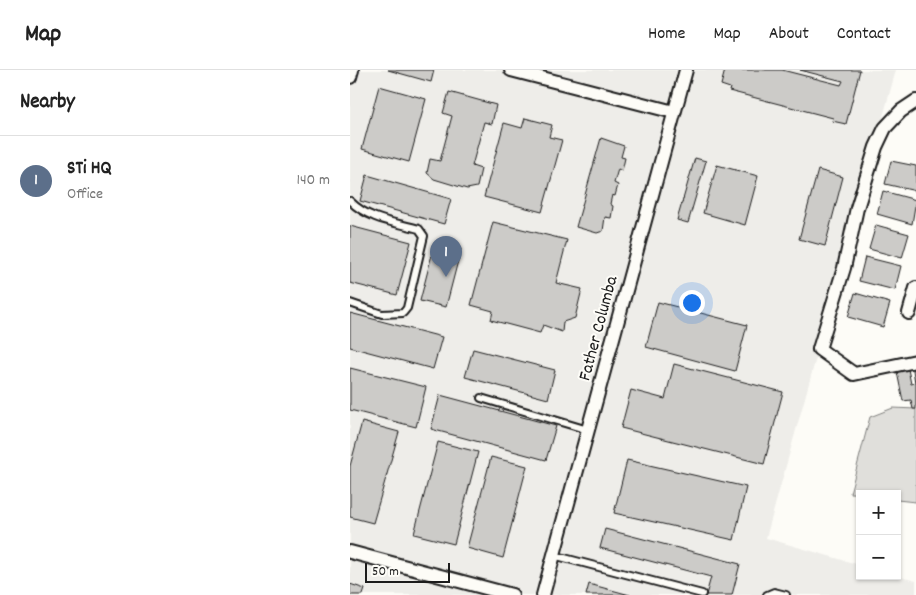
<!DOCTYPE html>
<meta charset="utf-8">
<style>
body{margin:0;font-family:Dekko,sans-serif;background:#f6f6f6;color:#222}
.controls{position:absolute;right:15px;bottom:15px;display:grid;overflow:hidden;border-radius:0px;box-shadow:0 1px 4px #0004}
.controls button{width:45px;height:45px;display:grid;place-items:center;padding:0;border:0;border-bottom:1px solid #e0e0e0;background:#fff;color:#222;font:25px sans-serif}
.scale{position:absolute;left:15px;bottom:12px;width:85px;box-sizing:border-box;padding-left:5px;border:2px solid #1c1c1c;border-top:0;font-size:14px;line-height:18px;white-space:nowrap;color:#1c1c1c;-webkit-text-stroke:4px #fdfcf7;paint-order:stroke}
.you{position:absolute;left:341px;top:232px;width:18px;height:18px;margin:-12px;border:4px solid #fff;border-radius:50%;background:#1a73e8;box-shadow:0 0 0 8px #1a73e833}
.badge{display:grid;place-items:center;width:32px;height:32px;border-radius:50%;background:#c8321e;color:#fff;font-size:16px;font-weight:700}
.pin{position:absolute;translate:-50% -41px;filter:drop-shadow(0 1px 2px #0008)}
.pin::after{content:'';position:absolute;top:26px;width:18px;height:15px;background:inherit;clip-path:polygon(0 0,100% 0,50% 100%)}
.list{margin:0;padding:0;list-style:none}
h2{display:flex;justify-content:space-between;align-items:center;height:65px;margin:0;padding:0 20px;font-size:21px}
h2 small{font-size:16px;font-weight:400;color:#767676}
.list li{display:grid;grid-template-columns:32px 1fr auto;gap:15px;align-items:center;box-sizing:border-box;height:90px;padding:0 20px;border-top:1px solid #e0e0e0}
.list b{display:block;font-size:19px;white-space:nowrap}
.list p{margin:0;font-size:16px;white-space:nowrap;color:#767676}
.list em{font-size:16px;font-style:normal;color:#767676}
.map{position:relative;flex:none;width:566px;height:525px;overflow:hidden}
header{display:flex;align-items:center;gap:30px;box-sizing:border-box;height:70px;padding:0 25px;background:#fff;border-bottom:1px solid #e0e0e0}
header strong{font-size:24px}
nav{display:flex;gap:28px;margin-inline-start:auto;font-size:18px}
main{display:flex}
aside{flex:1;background:#fff}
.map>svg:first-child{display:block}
.built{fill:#eeede9}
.green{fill:#e0dfdb;stroke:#7e7e7c}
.building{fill:#cccbc8;stroke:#1c1c1c}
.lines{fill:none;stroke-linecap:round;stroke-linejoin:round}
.lane-casing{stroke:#1c1c1c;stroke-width:10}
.street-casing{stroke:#1c1c1c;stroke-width:16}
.lane{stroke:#fdfcf7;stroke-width:6}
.street{stroke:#fdfcf7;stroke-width:12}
.labels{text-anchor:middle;stroke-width:4;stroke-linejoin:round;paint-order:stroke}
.street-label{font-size:18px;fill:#1c1c1c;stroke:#fdfcf7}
</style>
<header>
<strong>Map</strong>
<nav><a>Home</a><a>Map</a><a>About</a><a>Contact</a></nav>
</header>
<main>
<aside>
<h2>Nearby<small></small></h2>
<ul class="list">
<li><span class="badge" style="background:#5c6f8a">1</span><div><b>STi HQ</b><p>Office</p></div><em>140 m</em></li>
</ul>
</aside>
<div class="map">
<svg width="566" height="525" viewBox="0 0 566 525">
<rect width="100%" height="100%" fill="#fdfcf7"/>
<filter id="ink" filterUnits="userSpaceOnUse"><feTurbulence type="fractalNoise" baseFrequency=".02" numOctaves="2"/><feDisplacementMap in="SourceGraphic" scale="10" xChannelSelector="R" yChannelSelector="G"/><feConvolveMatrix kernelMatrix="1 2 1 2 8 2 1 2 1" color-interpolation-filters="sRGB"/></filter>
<g filter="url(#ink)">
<polygon class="built" points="0,0 546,0 416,468 510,495 510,506 547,506 566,511 566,525 0,525"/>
<polygon class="green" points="543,338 566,339 566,432 547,430 547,424 500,423 520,347"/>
<g class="building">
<polygon points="38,0 84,0 81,12"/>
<polygon points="375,0 432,0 491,15 493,11 450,0 510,0 496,54 482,51 483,48 379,21 380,18 371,15"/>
<polygon points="29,16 76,29 59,92 12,79"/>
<polygon points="99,22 146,35 142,54 134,52 122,96 131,99 127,117 117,119 84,109 77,103 80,89 90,91 102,46 93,43"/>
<polygon points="175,48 202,55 199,67 212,70 192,142 134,127 154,53 172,58"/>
<polygon points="251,68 274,76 271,87 275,88 272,101 268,99 264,113 268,115 265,126 262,125 260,134 263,136 261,148 255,147 253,161 247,163 226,157"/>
<polygon points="345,88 356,91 338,153 327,150"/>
<polygon points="541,91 566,96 566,121 535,114"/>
<polygon points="367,95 408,106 395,155 353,143"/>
<polygon points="468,100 493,107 475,176 449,169"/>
<polygon points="17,105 101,129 94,154 10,131"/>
<polygon points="533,121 566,130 562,154 527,144"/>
<polygon points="143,152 217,170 206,213 232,219 225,248 213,252 212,262 193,255 190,263 141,250 143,241 121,235"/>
<polygon points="526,155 559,164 552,188 519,179"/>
<polygon points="0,156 61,172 47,225 0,213"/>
<polygon points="85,173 111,179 96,237 70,231"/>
<polygon points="515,187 551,196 545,220 509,211"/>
<polygon points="505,223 540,233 533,257 498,247"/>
<polygon points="308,232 397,255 385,301 296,277"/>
<polygon points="0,243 92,267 83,299 0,277"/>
<polygon points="123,279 205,300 198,329 115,307"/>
<polygon points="324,294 433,322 414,394 271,358 281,320 315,329"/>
<polygon points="0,298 76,317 66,357 0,340"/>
<polygon points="558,299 561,314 565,313 563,300 566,299 566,339 563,339 561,330 553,331 547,302"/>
<polygon points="90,325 206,356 196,390 81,359"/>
<polygon points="12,352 49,362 23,453 0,447 0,396"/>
<polygon points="88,372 128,382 104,474 64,464"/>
<polygon points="141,387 177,396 153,488 117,478"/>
<polygon points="277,390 396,417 384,470 264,443"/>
<polygon points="255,459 390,494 382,525 356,525 361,507 250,478"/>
<polygon points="0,514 15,519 13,525 0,525"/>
<polygon points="239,514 280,525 236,525"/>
</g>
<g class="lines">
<g class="lane-casing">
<g id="lane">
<path d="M 0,131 C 19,150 44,152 69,159 L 74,166 L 57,238 L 53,243 L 32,244 L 0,233"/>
<polyline points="131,328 238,360"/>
<polyline points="203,485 352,524"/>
<polyline points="417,525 424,522 436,525"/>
</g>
</g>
<g class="street-casing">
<g id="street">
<polyline points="161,0 324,42"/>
<polyline points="0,7 2,0"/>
<polyline points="566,31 551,41 535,58 526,77 507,138 494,198 469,279 504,304 566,291"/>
<polyline points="559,243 566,218"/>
<polyline points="0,482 162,525"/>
<polyline points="193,525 336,0"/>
</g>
</g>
<use href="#lane" class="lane"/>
<use href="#street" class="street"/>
</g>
</g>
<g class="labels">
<g class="street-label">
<text transform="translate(247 258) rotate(-75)" y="6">Father Columba</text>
</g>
</g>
</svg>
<div class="controls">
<button>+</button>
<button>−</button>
</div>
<div class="scale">50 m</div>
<div class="you"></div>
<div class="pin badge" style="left:96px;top:207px;background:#5c6f8a">1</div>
</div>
</main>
